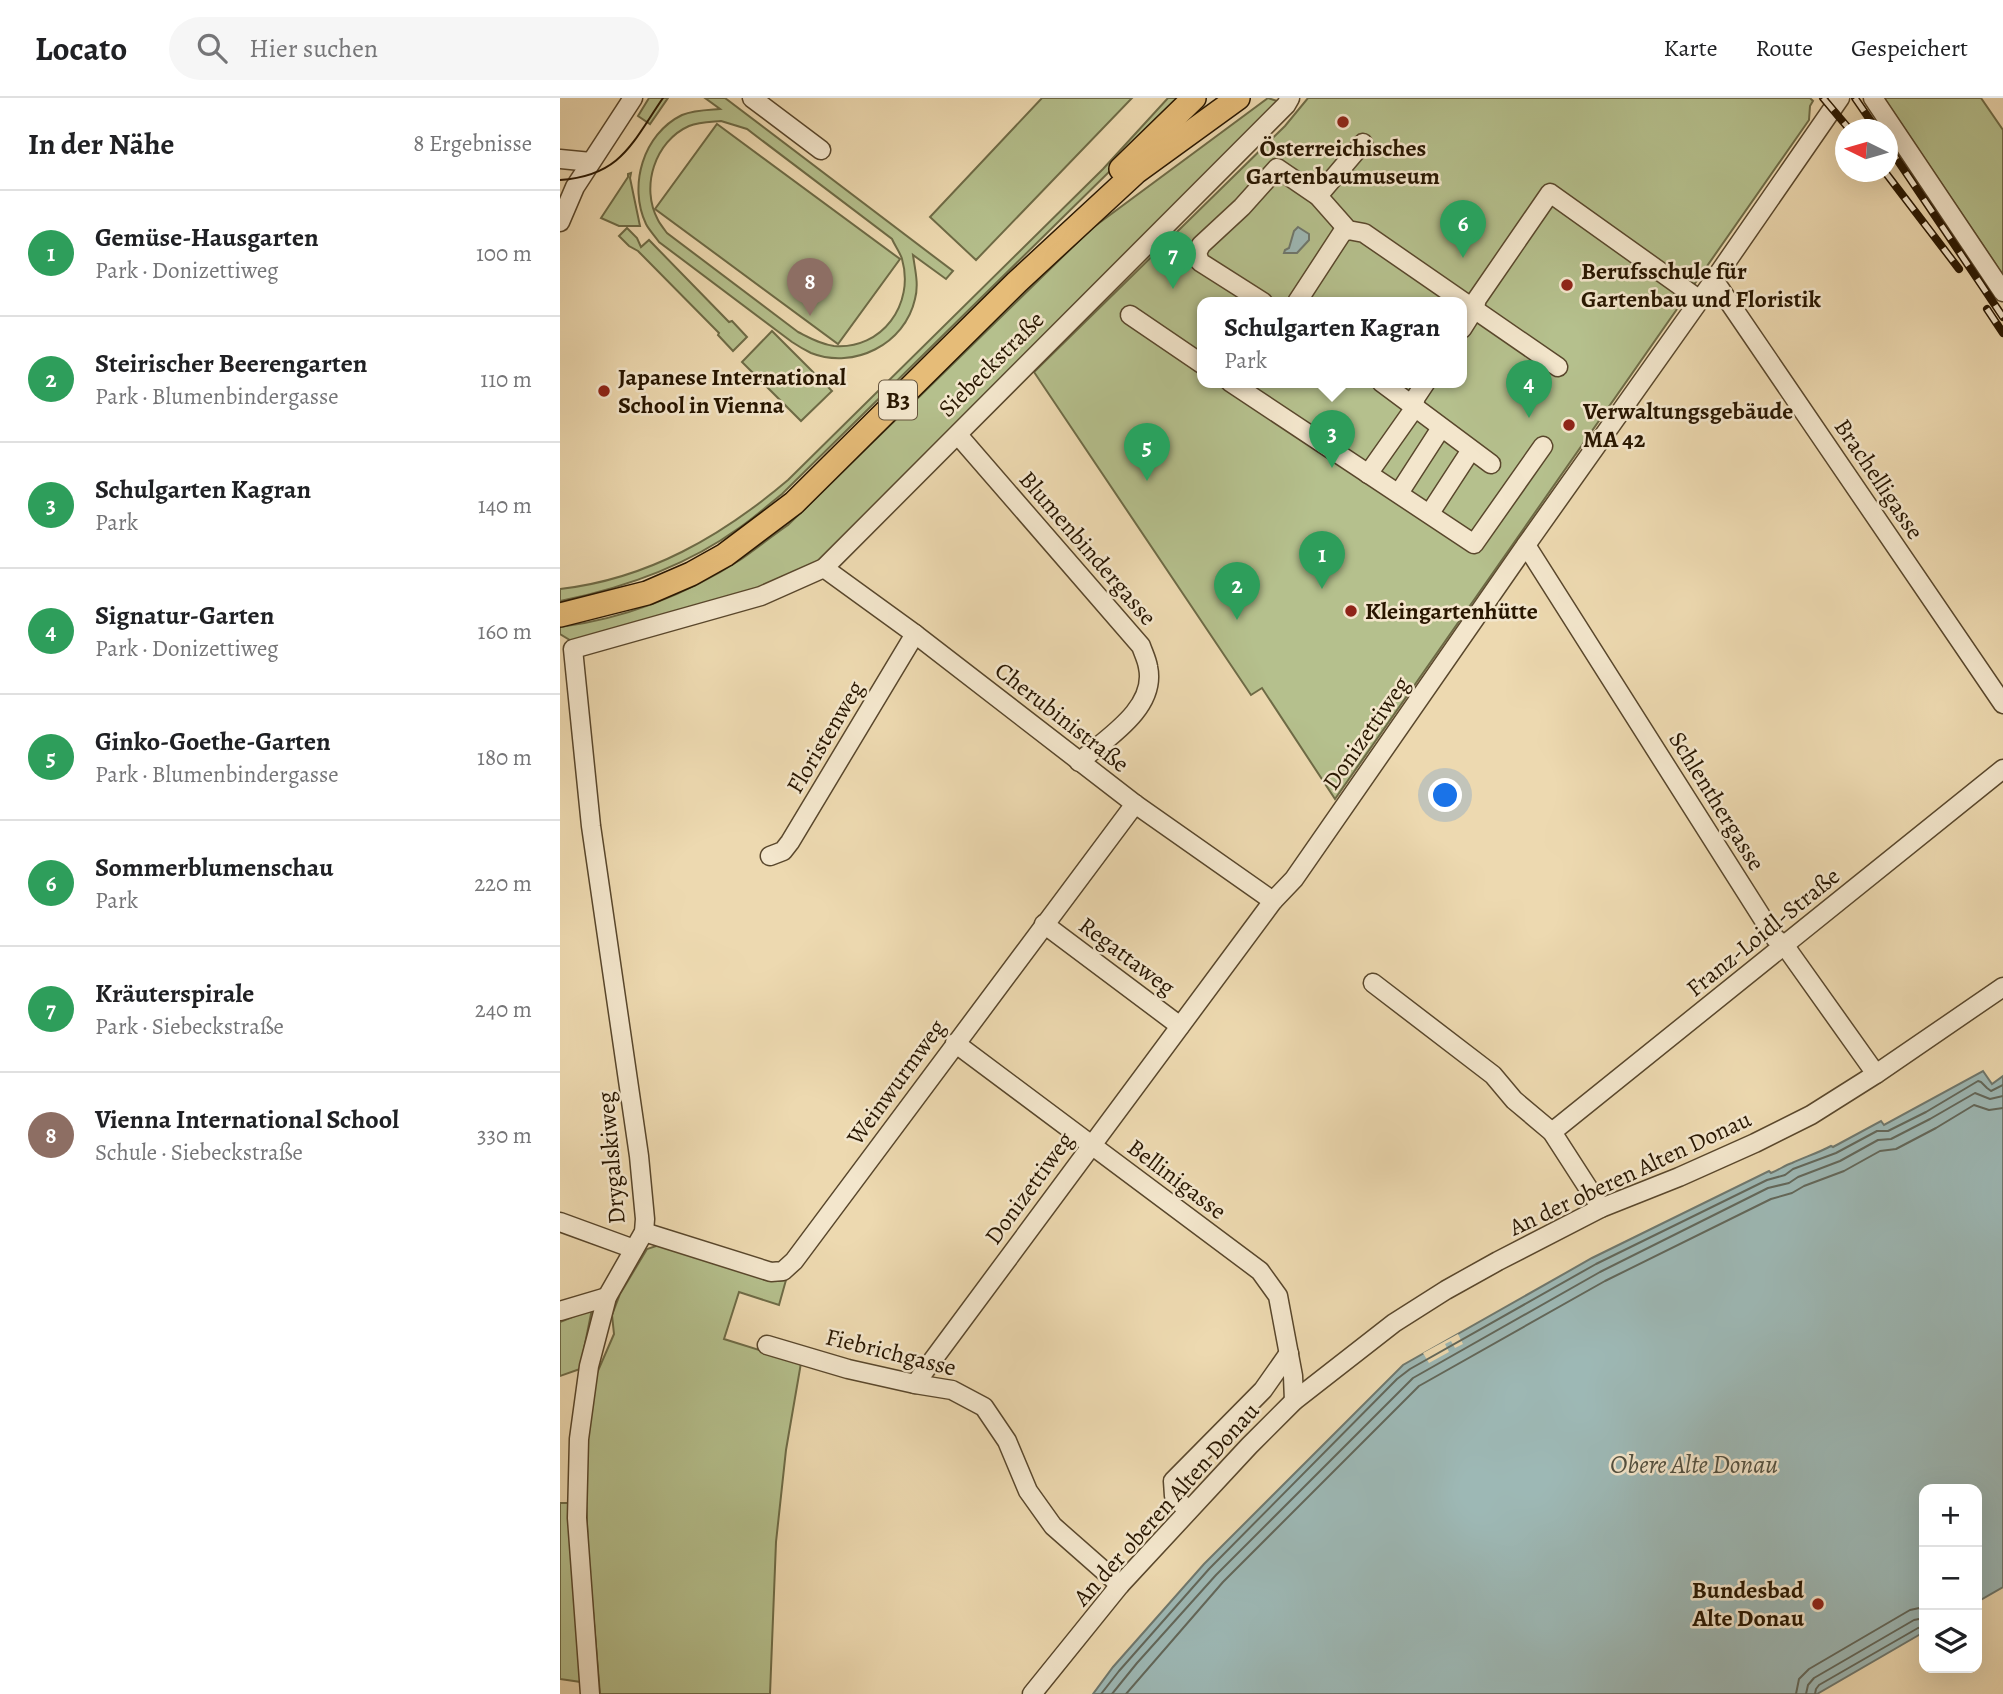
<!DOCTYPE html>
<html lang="de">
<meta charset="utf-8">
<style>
body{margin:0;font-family:Alegreya,serif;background:#f6f6f6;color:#202124}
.controls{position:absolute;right:21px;bottom:21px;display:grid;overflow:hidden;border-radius:14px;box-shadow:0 7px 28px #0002}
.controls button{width:63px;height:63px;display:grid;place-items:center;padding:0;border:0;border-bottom:2px solid #e0e0e0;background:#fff;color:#202124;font:35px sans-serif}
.compass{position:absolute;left:1275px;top:21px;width:63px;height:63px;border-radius:50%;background:#fff;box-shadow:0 7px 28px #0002;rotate:275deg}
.you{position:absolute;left:886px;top:698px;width:24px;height:24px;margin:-18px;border:5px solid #fff;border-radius:50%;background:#1a73e8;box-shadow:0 0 0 10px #1a73e833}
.badge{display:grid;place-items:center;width:46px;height:46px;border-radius:50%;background:#8f2418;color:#fff;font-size:23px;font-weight:700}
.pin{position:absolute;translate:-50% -58px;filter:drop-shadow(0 2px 4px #0008)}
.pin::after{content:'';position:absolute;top:37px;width:24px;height:21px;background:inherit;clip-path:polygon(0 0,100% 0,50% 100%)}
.popup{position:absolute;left:637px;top:199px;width:270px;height:91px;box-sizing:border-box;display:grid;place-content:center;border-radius:14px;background:#fff;filter:drop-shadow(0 2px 5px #0005);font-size:23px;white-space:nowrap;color:#757577}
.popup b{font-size:26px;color:#202124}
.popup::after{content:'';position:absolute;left:50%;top:100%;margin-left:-14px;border:14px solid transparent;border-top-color:#fff}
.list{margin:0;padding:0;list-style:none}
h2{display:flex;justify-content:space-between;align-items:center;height:91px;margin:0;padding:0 28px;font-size:30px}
h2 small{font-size:23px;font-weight:400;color:#757577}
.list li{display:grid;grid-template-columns:46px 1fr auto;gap:21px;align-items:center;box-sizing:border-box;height:126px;padding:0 28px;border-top:2px solid #e0e0e0}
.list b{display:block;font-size:26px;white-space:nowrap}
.list p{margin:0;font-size:23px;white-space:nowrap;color:#757577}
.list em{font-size:23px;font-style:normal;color:#757577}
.icon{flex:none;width:38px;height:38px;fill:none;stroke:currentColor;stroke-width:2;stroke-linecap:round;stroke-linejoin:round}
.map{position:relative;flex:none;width:1443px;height:1596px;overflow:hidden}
header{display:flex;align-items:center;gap:42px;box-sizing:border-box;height:98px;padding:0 35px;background:#fff;border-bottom:2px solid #e0e0e0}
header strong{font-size:33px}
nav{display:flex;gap:38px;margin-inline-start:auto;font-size:24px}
.search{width:490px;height:63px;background:#f6f6f6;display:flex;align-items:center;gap:18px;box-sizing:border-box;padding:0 24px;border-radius:38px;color:#757577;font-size:26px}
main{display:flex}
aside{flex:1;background:#fff}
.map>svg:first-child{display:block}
.green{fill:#b5c08d;stroke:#6e6b46;stroke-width:2;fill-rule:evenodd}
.water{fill:#9db8b5;stroke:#6e776d;stroke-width:2}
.pier{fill:#edd9b0}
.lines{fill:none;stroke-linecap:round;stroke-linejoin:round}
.shore{stroke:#62675a;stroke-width:2}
.minor-casing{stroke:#59472c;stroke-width:21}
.major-casing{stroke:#281600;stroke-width:26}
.minor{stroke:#f3e6cc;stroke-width:18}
.major{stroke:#e6bc78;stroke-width:23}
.tram{stroke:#281600;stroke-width:2}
.rail-casing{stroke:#281600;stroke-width:8}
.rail{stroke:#f3e6cc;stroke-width:5;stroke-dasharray:16;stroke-linecap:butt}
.poi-dot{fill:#8f2418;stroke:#f3e6cc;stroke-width:2.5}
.labels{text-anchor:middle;stroke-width:5;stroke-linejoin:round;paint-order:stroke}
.shield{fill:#f3e6cc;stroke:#65543d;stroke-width:2}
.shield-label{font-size:23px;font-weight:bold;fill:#281600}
.poi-label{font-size:24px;font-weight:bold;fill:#281600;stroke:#f3e6cc;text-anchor:start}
.street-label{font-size:24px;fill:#281600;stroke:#f3e6cc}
.water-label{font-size:26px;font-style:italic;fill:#514f3f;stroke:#f3e6cc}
</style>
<header>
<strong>Locato</strong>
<div class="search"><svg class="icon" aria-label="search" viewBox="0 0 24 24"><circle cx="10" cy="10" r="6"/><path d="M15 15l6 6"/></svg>Hier suchen</div>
<nav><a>Karte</a><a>Route</a><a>Gespeichert</a></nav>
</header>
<main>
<aside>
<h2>In der Nähe<small>8 Ergebnisse</small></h2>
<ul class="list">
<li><span class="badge" style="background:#2e9e5b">1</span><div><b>Gemüse-Hausgarten</b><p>Park · Donizettiweg</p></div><em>100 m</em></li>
<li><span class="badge" style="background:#2e9e5b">2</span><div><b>Steirischer Beerengarten</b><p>Park · Blumenbindergasse</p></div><em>110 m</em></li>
<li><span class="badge" style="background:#2e9e5b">3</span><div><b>Schulgarten Kagran</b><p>Park</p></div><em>140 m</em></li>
<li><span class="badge" style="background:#2e9e5b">4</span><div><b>Signatur-Garten</b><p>Park · Donizettiweg</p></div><em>160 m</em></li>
<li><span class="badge" style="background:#2e9e5b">5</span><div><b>Ginko-Goethe-Garten</b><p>Park · Blumenbindergasse</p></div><em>180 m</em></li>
<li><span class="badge" style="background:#2e9e5b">6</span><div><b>Sommerblumenschau</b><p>Park</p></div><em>220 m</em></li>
<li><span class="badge" style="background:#2e9e5b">7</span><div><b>Kräuterspirale</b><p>Park · Siebeckstraße</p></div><em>240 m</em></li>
<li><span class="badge" style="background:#8d6e63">8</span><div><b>Vienna International School</b><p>Schule · Siebeckstraße</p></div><em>330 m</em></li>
</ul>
</aside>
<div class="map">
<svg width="1443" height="1596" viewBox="0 0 1443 1596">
<rect width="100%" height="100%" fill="#edd9b0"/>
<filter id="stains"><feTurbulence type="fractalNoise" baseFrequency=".00286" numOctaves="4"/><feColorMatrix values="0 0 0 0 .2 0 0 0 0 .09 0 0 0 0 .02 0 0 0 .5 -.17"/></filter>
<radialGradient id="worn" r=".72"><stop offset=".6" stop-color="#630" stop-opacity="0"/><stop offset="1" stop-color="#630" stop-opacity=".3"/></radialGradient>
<g class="green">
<polygon points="89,0 108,0 90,26 78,18"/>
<path d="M 145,0 L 165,0 L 393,173 L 386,181 L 353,157 C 355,172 359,186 355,201 C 345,246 294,272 251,255 C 245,252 238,248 232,244 L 99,144 C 95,138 89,132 86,126 C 68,88 83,36 122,17 C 134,12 147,12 160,11 ZM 161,23 L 187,31 L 332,141 C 335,148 340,154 342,161 C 355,206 322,252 274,248 C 260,246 250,240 238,234 L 107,135 C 104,131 100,126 98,122 C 80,89 95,43 129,28 C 139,24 150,24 161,23 Z"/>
<polygon points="482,0 572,0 416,162 370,119"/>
<path d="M 608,0 L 624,0 L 222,396 C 208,407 194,420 179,430 C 125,469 64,490 0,503 L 0,491 C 88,481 162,438 228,382 L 543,71 Z"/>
<path d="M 708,0 L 720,4 L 392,333 L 258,463 L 234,477 L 200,492 L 13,544 L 0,536 L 0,529 C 63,521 126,497 180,462 C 196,451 212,438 228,427 L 531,131 Z"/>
<path d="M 748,0 L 1250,0 L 1253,3 L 1250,8 L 1249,22 L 775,701 L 702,590 L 691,597 L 474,274 L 725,28 ZM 642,204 L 902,204 L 902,284 L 642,284 Z"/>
<polygon points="1324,0 1421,0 1443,32 1443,177"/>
<polygon points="157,26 340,161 278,246 95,111"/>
<polygon points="71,75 70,80 80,128 59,128 41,120 68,79 68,76"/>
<polygon points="67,130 77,140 81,149 89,142 169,224 172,223 187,239 173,253 158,237 159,235 78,153 69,148 59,138"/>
<polygon points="212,233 272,293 241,323 182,264"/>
<polygon points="99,1147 218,1183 226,1182 219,1207 179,1194 164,1241 241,1265 226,1352 216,1444 210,1596 40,1596 28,1454 25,1367 28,1324 37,1275 54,1236 52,1217 60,1196 87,1151"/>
<polygon points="32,1211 20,1271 0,1278 0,1224"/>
<polygon points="0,1405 12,1405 21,1584 0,1581"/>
</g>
<g class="water">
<polygon points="738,129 749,136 749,142 737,155 724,155 725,152 729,150 734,133"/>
<path d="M 1423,973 L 1432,986 L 1443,978 L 1443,1489 L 1417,1504 L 1417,1391 L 1364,1391 L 1364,1534 L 1257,1596 L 533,1596 L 553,1569 L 644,1466 L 843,1267 L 1032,1160 L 1209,1073 L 1211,1075 C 1219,1072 1225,1067 1232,1065 C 1245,1059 1258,1055 1271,1048 L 1273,1049 L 1321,1023 L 1324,1027 Z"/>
</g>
<polygon class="pier" points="898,1236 903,1246 895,1250 891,1243 885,1246 889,1254 869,1265 863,1255"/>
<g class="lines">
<g class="shore">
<polyline points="541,1596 559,1573 649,1471 837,1281 850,1271 1036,1166 1207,1082 1225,1077 1233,1071 1276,1055 1317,1033 1328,1033 1366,1014 1418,983 1421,984 1427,990 1431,993 1443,987"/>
<polyline points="552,1596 577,1565 656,1477 853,1280 1040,1174 1208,1090 1229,1085 1238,1079 1280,1063 1318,1042 1331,1041 1370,1021 1415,995 1430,1001 1443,998"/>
<polyline points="566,1596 663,1484 859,1288 1045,1183 1211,1101 1232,1095 1244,1088 1284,1073 1320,1053 1336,1051 1376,1030 1414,1007 1429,1012 1443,1010"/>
<polyline points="1236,1596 1239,1581 1249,1571 1350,1512 1364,1509"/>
<polyline points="1246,1596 1248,1587 1254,1580 1354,1522 1364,1520"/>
<polyline points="1255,1596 1256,1591 1259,1587 1358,1530 1364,1529"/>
</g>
<g class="minor-casing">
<g id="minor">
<polyline points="192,0 261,52"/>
<polyline points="1313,0 1443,194"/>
<polyline points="0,61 31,64"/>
<polyline points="758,98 803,45"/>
<polyline points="0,124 15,89 73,0"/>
<polyline points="1154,182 1443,606"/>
<polyline points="703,204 640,164 637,155 641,147 682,109 717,70 758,98 788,132 804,135 998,269"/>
<polyline points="737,204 782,135 788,132"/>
<polyline points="570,217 642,266"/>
<polyline points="902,231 914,212 917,201 990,95 1140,202"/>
<polyline points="670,284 914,446 983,348"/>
<polyline points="821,284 931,366"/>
<path d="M 398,337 L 581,548 C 583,554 587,562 588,569 C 597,610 547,640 519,664"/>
<polyline points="808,376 851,315 856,299 866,284"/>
<polyline points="839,395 881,330"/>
<polyline points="870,415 911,352"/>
<polyline points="966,447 1215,840 1225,848 1316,976"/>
<polyline points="264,470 355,536 575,706 713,803"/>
<polyline points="210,758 223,753 230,744 355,536"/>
<polyline points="484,826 620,928"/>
<polyline points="813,885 933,977 954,1002 992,1034 1041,1110"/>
<polyline points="395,945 700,1173 718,1198 733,1278 734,1303"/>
<polyline points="992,1034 1443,671"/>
<polyline points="0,1124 74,1151"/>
<polyline points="84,1134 211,1174 223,1173 234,1163 575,706"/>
<polyline points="0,1213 47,1199"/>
<polyline points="207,1247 288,1271 355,1286 392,1292 424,1309 447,1343 468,1393 493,1428 560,1487"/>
<polyline points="355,1286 713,803 734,781 966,447 1154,182 1280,0"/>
<polyline points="628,1413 614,1398 613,1383 703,1292 729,1255"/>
<polyline points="30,1596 17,1420 19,1341 29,1268 47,1199 84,1134 85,1121 79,1058 31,728 13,551 201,498 264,470 726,7 730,0"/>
<polyline points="472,1596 560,1487 689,1348 734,1303 834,1225 886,1192 938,1163 1041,1110 1119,1079 1195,1045 1251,1017 1316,976 1443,889"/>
</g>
</g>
<g class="major-casing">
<g id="major">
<polyline points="561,71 634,0"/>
<polyline points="0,517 87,495 131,476 165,457 234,405 457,184 576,74 678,0"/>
</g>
</g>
<use href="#minor" class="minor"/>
<use href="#major" class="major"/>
<path class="tram" d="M 0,82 C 61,78 72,45 103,0"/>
<g class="rail-casing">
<g id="rail">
<polyline points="1263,0 1290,32"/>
<polyline points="1295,0 1317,32"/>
<polyline points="1328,48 1443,219"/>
<polyline points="1325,74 1399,171"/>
<polyline points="1427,211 1443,235"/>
</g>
</g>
<use href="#rail" class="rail"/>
</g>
<g class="poi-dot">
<circle cx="783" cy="24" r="7"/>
<circle cx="1007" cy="187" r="7"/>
<circle cx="44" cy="293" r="7"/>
<circle cx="1009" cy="327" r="7"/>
<circle cx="791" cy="513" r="7"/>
<circle cx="1258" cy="1506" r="7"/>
</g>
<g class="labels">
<rect class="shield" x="319" y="282.5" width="38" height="39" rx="5"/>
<g class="shield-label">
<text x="338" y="310">B3</text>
</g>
<g class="poi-label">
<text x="783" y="58" text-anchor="middle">Österreichisches<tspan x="783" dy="28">Gartenbaumuseum</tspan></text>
<text x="1021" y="181">Berufsschule für<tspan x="1021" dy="28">Gartenbau und Floristik</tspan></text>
<text x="58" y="287">Japanese International<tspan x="58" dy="28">School in Vienna</tspan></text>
<text x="1023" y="321">Verwaltungsgebäude<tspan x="1023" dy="28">MA 42</tspan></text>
<text x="805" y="521">Kleingartenhütte</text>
<text x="1244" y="1500" text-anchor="end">Bundesbad<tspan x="1244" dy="28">Alte Donau</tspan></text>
</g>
<g class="street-label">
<text transform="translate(431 266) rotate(-45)" y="8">Siebeckstraße</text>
<text transform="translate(1319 381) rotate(56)" y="8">Brachelligasse</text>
<text transform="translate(528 450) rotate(49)" y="8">Blumenbindergasse</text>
<text transform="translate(502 619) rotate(38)" y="8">Cherubinistraße</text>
<text transform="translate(806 635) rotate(-55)" y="8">Donizettiweg</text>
<text transform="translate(265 639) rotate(-59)" y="8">Floristenweg</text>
<text transform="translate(1157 703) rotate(58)" y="8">Schlenthergasse</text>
<text transform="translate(1203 834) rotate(-39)" y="8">Franz-Loidl-Straße</text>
<text transform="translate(567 858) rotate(37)" y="8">Regattaweg</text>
<text transform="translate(336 984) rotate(-54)" y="8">Weinwurmweg</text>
<text transform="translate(51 1060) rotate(-95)" y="8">Drygalskiweg</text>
<text transform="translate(1070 1075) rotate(-25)" y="8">An der oberen Alten Donau</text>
<text transform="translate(617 1081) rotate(37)" y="8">Bellinigasse</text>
<text transform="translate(469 1090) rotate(-54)" y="8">Donizettiweg</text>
<text transform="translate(331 1254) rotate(14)" y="8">Fiebrichgasse</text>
<text transform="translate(606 1406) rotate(-48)" y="8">An der oberen Alten Donau</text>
</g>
<g class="water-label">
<text x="1134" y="1375">Obere Alte Donau</text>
</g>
</g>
<rect width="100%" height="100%" filter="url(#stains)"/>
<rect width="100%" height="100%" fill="url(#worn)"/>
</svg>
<div class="controls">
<button>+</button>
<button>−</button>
<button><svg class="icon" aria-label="layers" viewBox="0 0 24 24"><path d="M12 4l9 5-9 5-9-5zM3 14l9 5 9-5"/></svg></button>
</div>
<svg class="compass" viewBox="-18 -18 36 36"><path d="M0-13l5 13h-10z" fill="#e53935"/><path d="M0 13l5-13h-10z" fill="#757577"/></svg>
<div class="you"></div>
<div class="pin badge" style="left:762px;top:491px;background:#2e9e5b">1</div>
<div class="pin badge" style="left:677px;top:522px;background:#2e9e5b">2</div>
<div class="pin badge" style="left:772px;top:370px;background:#2e9e5b">3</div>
<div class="popup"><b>Schulgarten Kagran</b>Park</div>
<div class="pin badge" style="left:969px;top:320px;background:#2e9e5b">4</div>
<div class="pin badge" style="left:587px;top:383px;background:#2e9e5b">5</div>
<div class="pin badge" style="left:903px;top:160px;background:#2e9e5b">6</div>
<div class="pin badge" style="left:613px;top:191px;background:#2e9e5b">7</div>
<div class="pin badge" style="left:250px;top:218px;background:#8d6e63">8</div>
</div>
</main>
